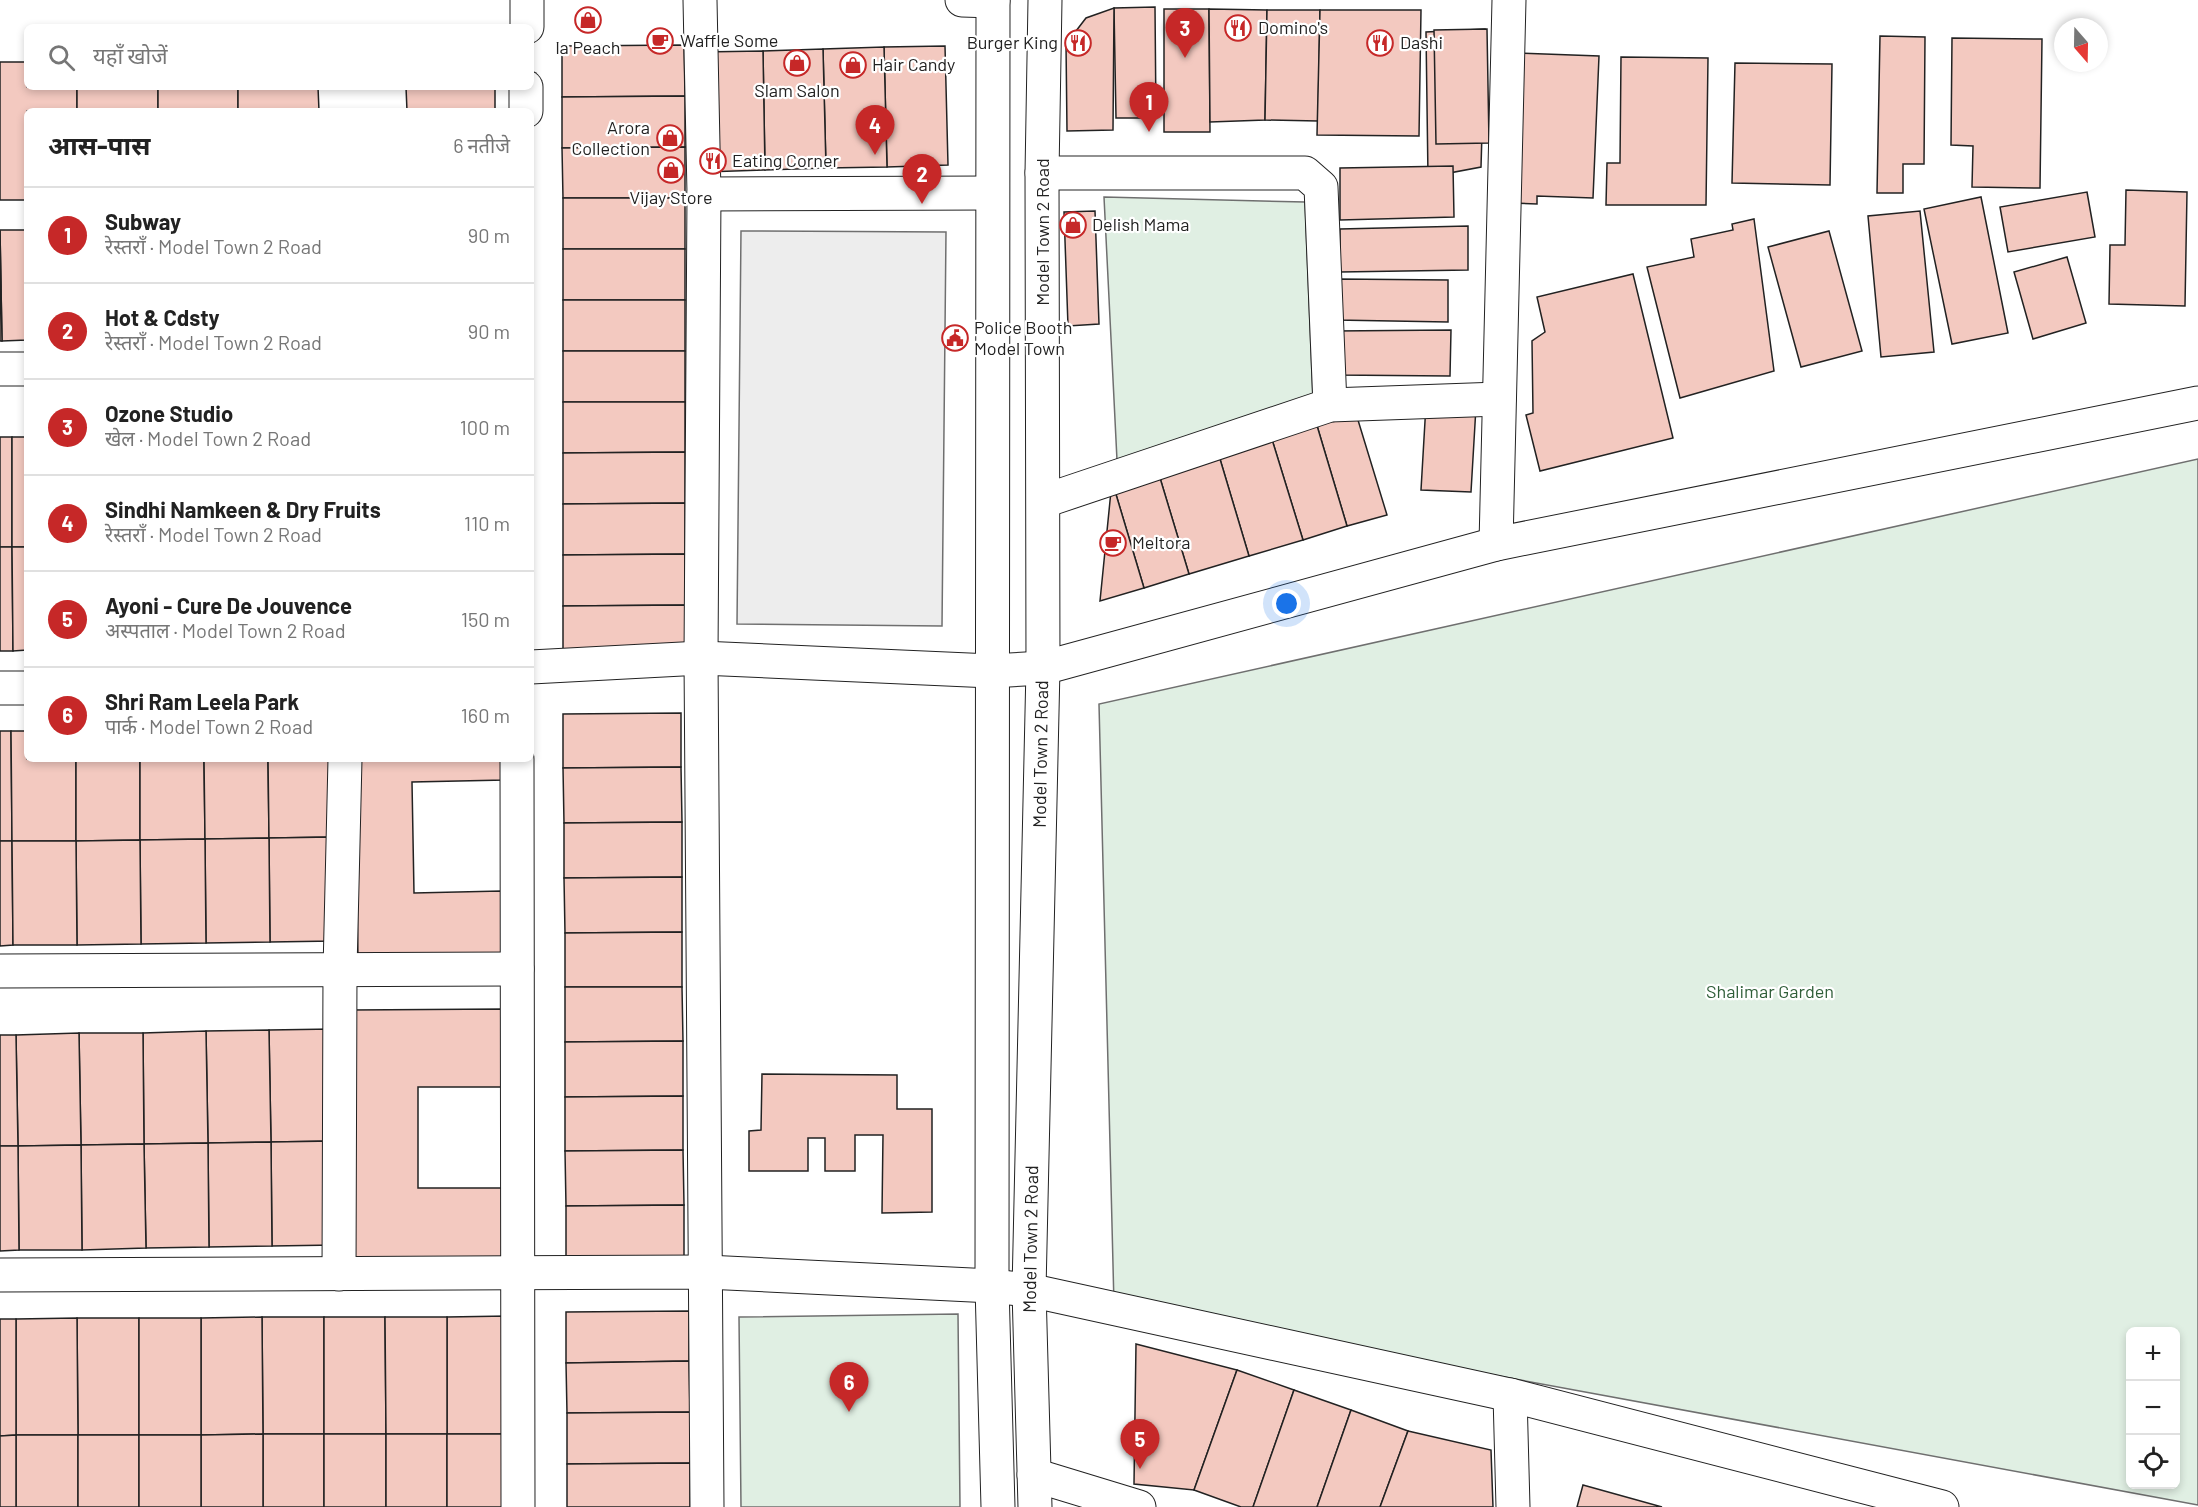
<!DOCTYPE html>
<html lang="hi">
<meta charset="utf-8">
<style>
body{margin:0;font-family:Barlow,"Noto Sans Devanagari",sans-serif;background:#f2f2f2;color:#222}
.controls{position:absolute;right:18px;bottom:18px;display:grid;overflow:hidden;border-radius:9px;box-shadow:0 3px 9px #0003}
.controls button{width:54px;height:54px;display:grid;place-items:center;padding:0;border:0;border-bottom:2px solid #e0e0e0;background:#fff;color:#222;font:30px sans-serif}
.compass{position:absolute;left:2054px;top:18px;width:54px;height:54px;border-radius:50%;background:#fff;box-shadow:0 3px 9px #0003;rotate:160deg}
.you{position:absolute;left:1287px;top:604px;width:21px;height:21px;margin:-15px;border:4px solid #fff;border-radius:50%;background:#1a73e8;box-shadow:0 0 0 9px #1a73e833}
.badge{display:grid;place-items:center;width:39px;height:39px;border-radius:50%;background:#c62828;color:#fff;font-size:20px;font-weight:700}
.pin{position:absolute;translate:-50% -50px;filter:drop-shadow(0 2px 3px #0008)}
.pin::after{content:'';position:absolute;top:32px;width:21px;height:18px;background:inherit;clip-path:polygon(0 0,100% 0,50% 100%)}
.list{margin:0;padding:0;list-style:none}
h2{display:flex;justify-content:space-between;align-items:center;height:78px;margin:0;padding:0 24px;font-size:26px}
h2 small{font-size:20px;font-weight:400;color:#767676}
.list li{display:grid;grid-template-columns:39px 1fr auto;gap:18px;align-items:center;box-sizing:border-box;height:96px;padding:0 24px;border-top:2px solid #e0e0e0}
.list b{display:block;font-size:22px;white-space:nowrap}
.list p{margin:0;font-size:20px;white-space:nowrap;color:#767676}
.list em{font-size:20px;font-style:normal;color:#767676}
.icon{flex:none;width:33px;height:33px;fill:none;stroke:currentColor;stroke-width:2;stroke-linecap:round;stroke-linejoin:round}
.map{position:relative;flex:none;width:2198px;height:1507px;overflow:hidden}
.search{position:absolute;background:#fff;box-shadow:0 3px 9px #0003;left:24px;top:24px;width:510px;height:66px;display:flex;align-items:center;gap:15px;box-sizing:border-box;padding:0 21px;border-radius:9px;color:#767676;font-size:22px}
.panel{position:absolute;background:#fff;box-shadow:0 3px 9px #0003;left:24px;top:108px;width:510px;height:654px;border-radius:9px}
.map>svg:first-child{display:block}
.green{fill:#e0efe3;stroke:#6f6f6f;stroke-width:1.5;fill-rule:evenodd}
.parking{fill:#ededed;stroke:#6f6f6f;stroke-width:1.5}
.building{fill:#f3c9c0;stroke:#222;stroke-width:1.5}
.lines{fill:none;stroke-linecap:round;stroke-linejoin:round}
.minor-casing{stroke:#222;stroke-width:35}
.tertiary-casing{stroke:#222;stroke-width:35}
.minor{stroke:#fff;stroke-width:33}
.tertiary{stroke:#fff;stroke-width:33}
.labels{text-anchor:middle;stroke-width:4.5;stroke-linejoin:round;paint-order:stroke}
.poi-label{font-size:18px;fill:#222;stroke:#fff;text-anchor:start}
.street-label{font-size:18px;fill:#222;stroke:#fff}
.park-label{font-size:18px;fill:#2f5e38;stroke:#fff}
</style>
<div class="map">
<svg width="2198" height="1507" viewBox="0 0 2198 1507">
<rect width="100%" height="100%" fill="#fff"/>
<g class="green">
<polygon points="1104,197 1305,202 1313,401 1117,460"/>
<path d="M 2198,459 L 2198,1505 L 1114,1305 L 1099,704 ZM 2130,1332 L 2176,1332 L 2176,1484 L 2130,1484 Z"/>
<polygon points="958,1314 960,1507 741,1507 739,1317"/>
</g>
<polygon class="parking" points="741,231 946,232 942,626 737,624"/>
<g class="building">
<polygon points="1155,7 1156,118 1116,118 1114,8"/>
<polygon points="1114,8 1113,130 1067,131 1066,44 1086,18"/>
<polygon points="1164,9 1209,9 1210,132 1164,132"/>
<polygon points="1209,9 1267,10 1265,120 1210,122"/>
<polygon points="1267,10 1320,10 1318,121 1265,120"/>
<polygon points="1320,10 1421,10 1419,136 1317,135"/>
<polygon points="1485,29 1481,167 1428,177 1426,32"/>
<polygon points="1487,29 1489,143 1436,144 1434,30"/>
<polygon points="1880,36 1925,37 1924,164 1903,164 1903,193 1877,193"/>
<polygon points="1952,38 2042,39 2040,188 1972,187 1973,146 1951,145"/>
<polygon points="684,45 685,96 562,97 562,46"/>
<polygon points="945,46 948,165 887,167 884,47"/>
<polygon points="884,47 887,167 826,168 823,49"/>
<polygon points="823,49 826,168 765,170 763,51"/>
<polygon points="763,51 765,170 705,172 701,52"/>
<polygon points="1517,53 1599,56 1593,198 1537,196 1537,204 1511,203"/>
<polygon points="1621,57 1708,58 1706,205 1606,205 1607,163 1620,163"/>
<polygon points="0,62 27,62 27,87 77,87 77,111 27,111 27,200 0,200"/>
<polygon points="1735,63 1832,64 1830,185 1732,183"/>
<rect x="77" y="87" width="81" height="24"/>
<rect x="158" y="87" width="80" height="24"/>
<polygon points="238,87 318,87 319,111 238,111"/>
<polygon points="406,87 495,87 495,111 407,111"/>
<polygon points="685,96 685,147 562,148 562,97"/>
<polygon points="685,147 685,198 563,198 562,148"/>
<polygon points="1453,166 1454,217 1340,220 1340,168"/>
<polygon points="2126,190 2187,192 2185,306 2109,304 2110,245 2125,245"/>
<polygon points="2087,192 2095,237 2008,252 2000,207"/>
<polygon points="1981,197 2008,333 1952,344 1924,209"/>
<rect x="563" y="198" width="122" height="51"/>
<polygon points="1095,211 1099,324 1068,326 1064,212"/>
<polygon points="1920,211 1934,352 1881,357 1868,216"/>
<polygon points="1754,219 1774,371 1680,398 1647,267 1694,257 1691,239 1733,230 1732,224"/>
<polygon points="1468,226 1468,270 1340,272 1340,229"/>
<polygon points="0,230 27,230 27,340 2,341"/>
<polygon points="0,231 2,341 0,341"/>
<polygon points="1829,231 1862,351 1801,367 1768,247"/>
<rect x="563" y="249" width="122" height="51"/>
<polygon points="2067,257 2086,323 2033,339 2014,272"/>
<polygon points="1633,274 1673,438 1540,471 1526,415 1533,413 1532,341 1545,332 1537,297"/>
<polygon points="1337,279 1448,280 1448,322 1336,320"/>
<rect x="563" y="300" width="122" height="51"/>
<polygon points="1451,330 1450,376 1335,375 1334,331"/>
<rect x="563" y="351" width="122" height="51"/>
<polygon points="563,402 685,402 685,452 563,453"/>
<polygon points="1426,404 1476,407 1471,492 1421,490"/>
<polygon points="1354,407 1387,515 1347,526 1315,419"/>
<polygon points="1315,419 1347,526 1303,540 1270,433"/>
<polygon points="1270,433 1303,540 1249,556 1217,449"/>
<rect x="0" y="437" width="12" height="110"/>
<rect x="12" y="437" width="15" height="110"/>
<polygon points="1217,449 1249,556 1189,574 1157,468"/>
<polygon points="685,452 685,503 563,504 563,453"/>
<polygon points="1157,468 1189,574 1144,588 1112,481"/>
<polygon points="1112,481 1144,588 1100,601"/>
<polygon points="685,503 685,554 563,555 563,504"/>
<polygon points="0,547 12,547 13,651 0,651"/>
<polygon points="12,547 27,547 27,650 13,651"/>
<polygon points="685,554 685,605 563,606 563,555"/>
<polygon points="685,605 685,656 563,656 563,606"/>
<polygon points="681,713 681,767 563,768 563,714"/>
<polygon points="0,731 11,731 12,841 0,841"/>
<polygon points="11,731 27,731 27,759 76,759 76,841 12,841"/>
<polygon points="76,759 140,759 140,840 76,841"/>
<polygon points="140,759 204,759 205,839 140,840"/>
<polygon points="204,759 268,759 269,838 205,839"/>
<polygon points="268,759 332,759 333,837 269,838"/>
<polygon points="355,759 505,759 505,780 412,782 414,893 501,891 502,957 358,960"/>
<polygon points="681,767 682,822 564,823 563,768"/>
<polygon points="682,822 682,877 564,878 564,823"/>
<polygon points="333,837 334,941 270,942 269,838"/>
<polygon points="269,838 270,942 206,943 205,839"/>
<polygon points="205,839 206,943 141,944 140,840"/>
<polygon points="140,840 141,944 77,945 76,841"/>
<polygon points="0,841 12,841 13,945 0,946"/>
<polygon points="12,841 76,841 77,945 13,945"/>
<polygon points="682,877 682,932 565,933 564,878"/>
<polygon points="682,932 682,987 565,987 565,933"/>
<polygon points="565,987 682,987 683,1041 565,1042"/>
<polygon points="504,1009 505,1087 418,1087 418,1188 502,1188 503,1258 351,1259 351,1010"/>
<polygon points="333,1029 334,1141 271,1142 269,1030"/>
<polygon points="269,1030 271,1142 208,1143 206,1031"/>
<polygon points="206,1031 208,1143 144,1144 143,1033"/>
<polygon points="79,1033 143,1033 144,1144 81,1145"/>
<polygon points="79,1033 81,1145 18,1146 16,1035"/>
<polygon points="0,1035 16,1035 18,1146 0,1146"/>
<polygon points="683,1041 683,1096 565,1097 565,1042"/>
<polygon points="762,1074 897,1075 897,1109 932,1109 932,1212 882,1213 883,1135 855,1135 855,1171 825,1171 825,1138 808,1138 808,1171 749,1171 749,1131 761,1130"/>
<polygon points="683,1096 683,1150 565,1151 565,1097"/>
<polygon points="334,1141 336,1245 272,1246 271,1142"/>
<polygon points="271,1142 272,1246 209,1247 208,1143"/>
<polygon points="208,1143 209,1247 146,1248 144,1144"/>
<polygon points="144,1144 146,1248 82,1250 81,1145"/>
<polygon points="81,1145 82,1250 19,1250 18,1146"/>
<polygon points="0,1146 18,1146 19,1250 0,1251"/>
<polygon points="683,1150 684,1205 566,1206 565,1151"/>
<polygon points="684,1205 684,1260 566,1261 566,1206"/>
<polygon points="689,1311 689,1361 566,1363 566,1312"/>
<polygon points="508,1316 509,1434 447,1434 447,1317"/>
<polygon points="262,1317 324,1317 324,1434 263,1434"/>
<polygon points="262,1317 263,1434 201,1435 201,1318"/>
<polygon points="324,1317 385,1317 386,1434 324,1434"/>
<polygon points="385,1317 447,1317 447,1434 386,1434"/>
<polygon points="77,1318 139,1318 139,1435 78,1435"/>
<polygon points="77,1318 78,1435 16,1435 16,1319"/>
<rect x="139" y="1318" width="62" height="117"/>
<polygon points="0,1319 16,1319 16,1435 0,1436"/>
<polygon points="1136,1344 1237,1370 1194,1490 1134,1484"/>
<polygon points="689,1361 690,1412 567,1413 566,1363"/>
<polygon points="1237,1370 1294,1390 1253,1507 1241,1507 1194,1490"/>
<polygon points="1294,1390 1351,1410 1317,1507 1253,1507"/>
<polygon points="1351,1410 1408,1431 1380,1507 1317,1507"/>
<polygon points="690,1412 690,1463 567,1464 567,1413"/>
<polygon points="1408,1431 1491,1450 1493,1507 1380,1507"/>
<rect x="263" y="1434" width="61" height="73"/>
<polygon points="263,1434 263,1507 201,1507 201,1435"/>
<rect x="324" y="1434" width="62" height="73"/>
<rect x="386" y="1434" width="61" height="73"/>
<polygon points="447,1434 509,1434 508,1507 447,1507"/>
<rect x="16" y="1435" width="62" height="72"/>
<polygon points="16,1435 16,1507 0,1507 0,1436"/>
<rect x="78" y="1435" width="61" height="72"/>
<rect x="139" y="1435" width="62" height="72"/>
<polygon points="690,1463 690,1507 567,1507 567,1464"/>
<polygon points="1583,1485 1662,1507 1577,1507"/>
</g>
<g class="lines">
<g class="minor-casing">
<g id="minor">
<polyline points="700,0 704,194 701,658 707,1507"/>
<polyline points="962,0 993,1"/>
<polyline points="527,27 527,0"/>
<polyline points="526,111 526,87"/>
<polyline points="1042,173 1305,173 1321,187 1330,405"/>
<polyline points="704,194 992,193"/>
<polyline points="0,369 27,369"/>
<polyline points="1044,501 1330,405 1499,399"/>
<polyline points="1496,544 1509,0"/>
<polyline points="531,667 701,658 991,671 1043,668 1496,544 2198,403"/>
<polyline points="0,688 27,688"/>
<polyline points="517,759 518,1507"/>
<polyline points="0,971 517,969"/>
<polyline points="339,1274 340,970 345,759"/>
<polyline points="0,1275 706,1272 992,1286 1029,1290 1510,1395 1942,1507"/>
<polyline points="1510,1395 1513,1507"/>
<polyline points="1034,1475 1139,1507"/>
</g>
</g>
<g class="tertiary-casing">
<g id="tertiary">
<polyline points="993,0 992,1286 998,1507"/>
<polyline points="1035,1507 1029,1290 1043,668 1042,173 1045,0"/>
</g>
</g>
<use href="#minor" class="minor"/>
<use href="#tertiary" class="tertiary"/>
</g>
<defs>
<g id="shop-ring" transform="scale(1.35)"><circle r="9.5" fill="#fff" stroke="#c62828" stroke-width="1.5"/><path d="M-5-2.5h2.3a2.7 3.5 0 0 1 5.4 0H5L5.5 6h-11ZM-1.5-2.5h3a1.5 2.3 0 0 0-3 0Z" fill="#c62828"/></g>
<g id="restaurant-ring" transform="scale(1.35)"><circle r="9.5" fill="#fff" stroke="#c62828" stroke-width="1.5"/><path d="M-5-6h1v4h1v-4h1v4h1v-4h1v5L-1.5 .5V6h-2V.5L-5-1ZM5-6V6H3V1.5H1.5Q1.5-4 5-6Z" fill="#c62828"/></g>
<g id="cafe-ring" transform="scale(1.35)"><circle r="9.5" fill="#fff" stroke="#c62828" stroke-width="1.5"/><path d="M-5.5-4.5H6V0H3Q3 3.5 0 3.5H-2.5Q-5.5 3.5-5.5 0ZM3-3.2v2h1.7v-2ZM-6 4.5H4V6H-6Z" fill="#c62828"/></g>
<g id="civic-ring" transform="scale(1.35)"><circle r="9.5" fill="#fff" stroke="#c62828" stroke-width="1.5"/><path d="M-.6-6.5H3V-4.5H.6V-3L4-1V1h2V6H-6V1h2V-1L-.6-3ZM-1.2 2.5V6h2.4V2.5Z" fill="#c62828"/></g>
</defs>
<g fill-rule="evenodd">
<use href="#shop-ring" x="588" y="20"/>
<use href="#restaurant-ring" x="1238" y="28"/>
<use href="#cafe-ring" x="660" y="41"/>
<use href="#restaurant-ring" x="1078" y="43"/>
<use href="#restaurant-ring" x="1380" y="43"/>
<use href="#shop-ring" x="797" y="63"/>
<use href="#shop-ring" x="853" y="65"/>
<use href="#shop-ring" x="670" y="138"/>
<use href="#restaurant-ring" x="713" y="161"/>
<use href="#shop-ring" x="671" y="170"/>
<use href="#shop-ring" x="1073" y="225"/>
<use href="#civic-ring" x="955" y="338"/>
<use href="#cafe-ring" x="1113" y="543"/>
</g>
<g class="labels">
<g class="poi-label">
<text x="1258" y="34">Domino's</text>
<text x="680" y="47">Waffle Some</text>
<text x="1058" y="49" text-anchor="end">Burger King</text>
<text x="1400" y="49">Dashi</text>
<text x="588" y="54" text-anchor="middle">la Peach</text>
<text x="872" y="71">Hair Candy</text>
<text x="797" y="97" text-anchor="middle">Slam Salon</text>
<text x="650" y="134" text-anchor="end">Arora<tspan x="650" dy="21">Collection</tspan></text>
<text x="732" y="167">Eating Corner</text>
<text x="671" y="204" text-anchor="middle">Vijay Store</text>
<text x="1092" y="231">Delish Mama</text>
<text x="974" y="334">Police Booth<tspan x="974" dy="21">Model Town</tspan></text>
<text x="1132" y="549">Meltora</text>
</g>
<g class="street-label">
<text transform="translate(1043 232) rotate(-90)" y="6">Model Town 2 Road</text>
<text transform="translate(1041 754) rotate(-89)" y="6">Model Town 2 Road</text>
<text transform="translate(1031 1239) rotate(-89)" y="6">Model Town 2 Road</text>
</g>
<g class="park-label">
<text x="1770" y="998">Shalimar Garden</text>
</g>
</g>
</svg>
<div class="controls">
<button>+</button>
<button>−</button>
<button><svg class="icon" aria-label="locate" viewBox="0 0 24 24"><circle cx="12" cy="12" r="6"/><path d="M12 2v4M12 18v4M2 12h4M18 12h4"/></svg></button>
</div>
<svg class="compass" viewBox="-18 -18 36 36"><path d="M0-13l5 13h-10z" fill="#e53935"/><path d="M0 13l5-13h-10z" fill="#767676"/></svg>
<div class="you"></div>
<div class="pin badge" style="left:1149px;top:132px">1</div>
<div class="pin badge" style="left:922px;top:204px">2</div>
<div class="pin badge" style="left:1185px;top:58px">3</div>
<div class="pin badge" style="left:875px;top:155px">4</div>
<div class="pin badge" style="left:1140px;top:1469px">5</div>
<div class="pin badge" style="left:849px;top:1412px">6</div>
<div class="search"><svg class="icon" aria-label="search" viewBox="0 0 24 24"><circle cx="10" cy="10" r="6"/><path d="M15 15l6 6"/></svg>यहाँ खोजें</div>
<section class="panel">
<h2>आस-पास<small>6 नतीजे</small></h2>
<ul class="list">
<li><span class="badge">1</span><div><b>Subway</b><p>रेस्तराँ · Model Town 2 Road</p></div><em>90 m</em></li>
<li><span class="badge">2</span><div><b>Hot &amp; Cdsty</b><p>रेस्तराँ · Model Town 2 Road</p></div><em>90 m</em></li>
<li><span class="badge">3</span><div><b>Ozone Studio</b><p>खेल · Model Town 2 Road</p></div><em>100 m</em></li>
<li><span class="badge">4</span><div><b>Sindhi Namkeen &amp; Dry Fruits</b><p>रेस्तराँ · Model Town 2 Road</p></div><em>110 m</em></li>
<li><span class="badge">5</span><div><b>Ayoni - Cure De Jouvence</b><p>अस्पताल · Model Town 2 Road</p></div><em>150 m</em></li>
<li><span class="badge">6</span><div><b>Shri Ram Leela Park</b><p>पार्क · Model Town 2 Road</p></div><em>160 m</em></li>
</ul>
</section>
</div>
